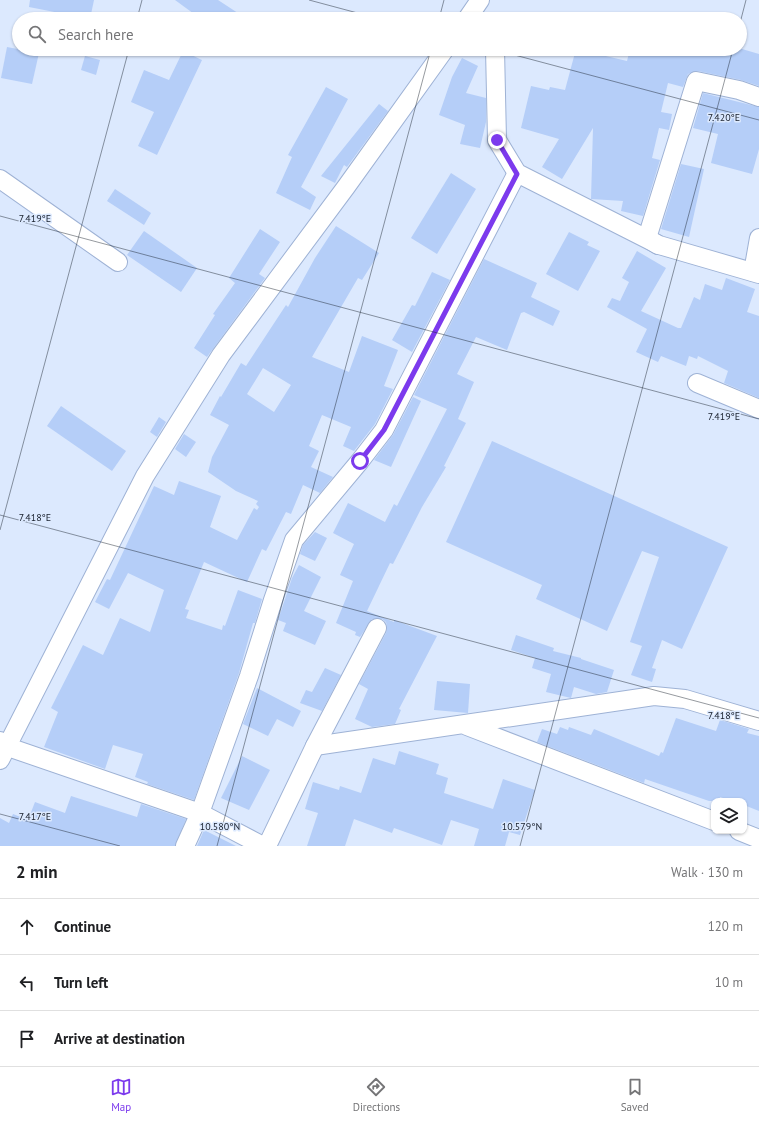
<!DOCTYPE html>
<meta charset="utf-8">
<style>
body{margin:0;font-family:"PT Sans",sans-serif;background:#f6f6f6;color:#202124}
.controls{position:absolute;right:12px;bottom:12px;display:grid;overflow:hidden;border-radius:8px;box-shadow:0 1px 3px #0004}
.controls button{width:36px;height:36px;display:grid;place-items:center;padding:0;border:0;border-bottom:1px solid #e0e0e0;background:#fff;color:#202124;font:20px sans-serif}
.stop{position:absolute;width:12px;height:12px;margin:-9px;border:3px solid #7c3aed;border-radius:50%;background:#fff}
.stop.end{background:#7c3aed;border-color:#fff;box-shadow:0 1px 4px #0008}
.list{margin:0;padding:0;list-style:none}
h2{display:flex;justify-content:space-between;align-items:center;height:52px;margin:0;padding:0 16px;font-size:17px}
h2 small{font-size:13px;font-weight:400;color:#757577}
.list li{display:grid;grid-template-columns:26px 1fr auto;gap:12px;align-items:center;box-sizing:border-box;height:56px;padding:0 16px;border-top:1px solid #e0e0e0}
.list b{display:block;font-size:15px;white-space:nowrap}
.list em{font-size:13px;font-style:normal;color:#757577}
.icon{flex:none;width:22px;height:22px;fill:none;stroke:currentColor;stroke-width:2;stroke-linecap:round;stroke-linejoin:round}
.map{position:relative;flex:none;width:759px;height:846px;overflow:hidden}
.search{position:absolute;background:#fff;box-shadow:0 1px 3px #0004;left:12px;right:12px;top:12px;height:44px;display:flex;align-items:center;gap:10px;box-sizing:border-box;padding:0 14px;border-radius:22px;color:#757577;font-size:15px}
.sheet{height:220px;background:#fff}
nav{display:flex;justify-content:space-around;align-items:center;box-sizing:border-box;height:56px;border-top:1px solid #e0e0e0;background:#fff;font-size:11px;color:#757577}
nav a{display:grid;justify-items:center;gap:2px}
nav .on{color:#7c3aed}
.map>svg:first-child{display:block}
.building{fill:#b5cef8;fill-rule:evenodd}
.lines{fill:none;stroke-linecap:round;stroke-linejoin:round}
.minor-casing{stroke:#9eb2d5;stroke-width:20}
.minor{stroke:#fff;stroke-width:18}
.route{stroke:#7c3aed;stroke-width:5}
.ticks{fill:none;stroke:#171e2b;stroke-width:1;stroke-opacity:0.45}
.ticks-label{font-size:10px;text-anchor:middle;fill:#171e2b;stroke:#dce9fe;stroke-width:3;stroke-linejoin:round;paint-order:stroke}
</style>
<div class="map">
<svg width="759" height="846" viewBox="0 0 759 846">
<rect width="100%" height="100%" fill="#dce9fe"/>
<g class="building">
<polygon points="30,0 94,0 90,19 29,7"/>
<polygon points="175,0 218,0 247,19 201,19"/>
<polygon points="7,47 39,53 32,84 1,78"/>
<polygon points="576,49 594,49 593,53 627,61 630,49 742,49 759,54 759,86 741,80 698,71 688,74 683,87 668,83 661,112 672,114 669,130 659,128 652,158 660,160 643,216 621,211 623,201 591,199 593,128 562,179 542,167 559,139 521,128 531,86 549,90 550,87 565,90"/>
<polygon points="183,51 202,60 157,155 138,146 154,112 131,102 144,70 169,80"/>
<polygon points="85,56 100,60 96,75 81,70"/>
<polygon points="462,58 478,66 466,93 486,98 486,122 480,148 460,144 465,125 439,115 452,77"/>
<polygon points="326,87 348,99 301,187 316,197 310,210 276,193 292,157 288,155"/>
<polygon points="703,93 759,107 759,149 752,174 711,163 718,134 693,128"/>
<polygon points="379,104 388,111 347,167 344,165 335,183 321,176"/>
<polygon points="681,164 704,169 689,237 661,229"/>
<polygon points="451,173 476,189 437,254 411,238"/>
<polygon points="115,189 151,213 144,225 107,201"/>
<path d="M 336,226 L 379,253 L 362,280 L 358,278 L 312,357 L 349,372 L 362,336 L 398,350 L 384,386 L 393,389 L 375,424 L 354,451 L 343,446 L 351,427 L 322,415 L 309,446 L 319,451 L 311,467 L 333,477 L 320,493 L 303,485 L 291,514 L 286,512 L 266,551 L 262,549 L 247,582 L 204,562 L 185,609 L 189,610 L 186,618 L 222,630 L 223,625 L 225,626 L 238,590 L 262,599 L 255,623 L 253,623 L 239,673 L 194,800 L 147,784 L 148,782 L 135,777 L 143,754 L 113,745 L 105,769 L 44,747 L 58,712 L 51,708 L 83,645 L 103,655 L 120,618 L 150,632 L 164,590 L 128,573 L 109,609 L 95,602 L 107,579 L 110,580 L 154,486 L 174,495 L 179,481 L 221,496 L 210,527 L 237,540 L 254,508 L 257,510 L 259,507 L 256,504 L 258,501 L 236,491 L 208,472 L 212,457 L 229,425 L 210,415 L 220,396 L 221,397 L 241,363 L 246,366 L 286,305 L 288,307 L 315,258 ZM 263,368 L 291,385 L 274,412 L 247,394 Z"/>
<polygon points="260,229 280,242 259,274 265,278 207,357 194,348 215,315 213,314 235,283 229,278"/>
<polygon points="144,231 197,268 181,292 127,255"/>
<polygon points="569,232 589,242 587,245 600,251 578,291 546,274"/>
<polygon points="637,251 666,268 641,311 678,328 681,328 694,297 700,300 705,284 722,290 726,278 755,289 747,312 759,316 759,398 724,383 728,371 698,356 697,359 689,356 686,366 661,356 658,362 636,352 647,329 607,307 612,298 620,301 629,282 622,278"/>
<polygon points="484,259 537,283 531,297 560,311 553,326 524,312 521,313 507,350 476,337 457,374 474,382 458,419 466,423 444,466 446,467 422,507 393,564 390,563 367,611 394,622 394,620 437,636 399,709 401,710 395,724 372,727 355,719 368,689 359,684 386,633 387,627 386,622 382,619 372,619 360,637 355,635 356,632 336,623 353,581 340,575 354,544 333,533 348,503 385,522 394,504 397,506 447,409 414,395"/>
<polygon points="432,272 450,280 412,352 392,340 412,305 415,306"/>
<polygon points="413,397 421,401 391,467 374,460 393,435"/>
<polygon points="61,406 126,451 112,471 47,426"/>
<polygon points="159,417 166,422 157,437 150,432"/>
<polygon points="184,434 196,442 186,457 175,449"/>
<polygon points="492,441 728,547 682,649 662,640 652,668 656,669 652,682 631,675 642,646 630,642 659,557 642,551 607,631 536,599 542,585 446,542"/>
<polygon points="315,532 327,538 315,561 300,554 303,545"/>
<polygon points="299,565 321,577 304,611 326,621 315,645 283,631 286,623 278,620 292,578"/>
<polygon points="516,635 554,648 553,651 581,658 581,659 614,670 607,692 596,694 574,687 571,698 546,692 551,674 532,668 535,658 511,650"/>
<polygon points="325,668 341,675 322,711 300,703 306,690 312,692"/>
<polygon points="437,681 470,684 468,713 434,710"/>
<polygon points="257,688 301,711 293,727 277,719 268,736 243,724"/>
<polygon points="676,718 716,731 720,720 749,729 747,733 759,736 759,811 744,805 744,801 732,801 720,797 719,801 709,801 645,779 644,783 537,742 542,729 557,734 560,727 568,730 569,727 591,735 594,729 659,756 661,752 663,753"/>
<polygon points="399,751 439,764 436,774 448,778 444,793 493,809 503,779 535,790 520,835 509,832 505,846 474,846 479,829 451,820 442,845 394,828 392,833 354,819 345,846 307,846 318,813 305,809 313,782 339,790 340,786 361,793 373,758 395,765"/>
<polygon points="242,756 270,770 249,810 221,798"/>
<polygon points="71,796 137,817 141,804 186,819 175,846 0,846 0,818 9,823 13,814 28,820 35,802 65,813"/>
<polygon points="204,830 236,846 197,846"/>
</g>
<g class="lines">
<g class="minor-casing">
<g id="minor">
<polyline points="467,19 480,0"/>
<polyline points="495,49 497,140 517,173 659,245 759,274"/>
<polyline points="0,179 118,262"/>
<polyline points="658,245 647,238 696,81 739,90 759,97"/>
<polyline points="753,272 759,238"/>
<polyline points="697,383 759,409"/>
<polyline points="467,726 714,821"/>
<polyline points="0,741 8,747 200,813 263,846"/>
<polyline points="315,746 654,696 685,699 759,721"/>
<polyline points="0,760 145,476 221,355 346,187 445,49"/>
<polyline points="739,831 759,839"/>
<polyline points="185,846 200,813 249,676 273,600 294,540 360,461 384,430 517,173"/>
<polyline points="267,846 315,746 377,628"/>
</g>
</g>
<use href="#minor" class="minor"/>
</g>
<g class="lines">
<polyline class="route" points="360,461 384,430 517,174 497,140"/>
</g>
<path class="ticks" d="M 309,0 L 380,19M 137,19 L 142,0M 439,19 L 444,0M 740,23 L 746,0M 492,49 L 759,120M 0,216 L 759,419M 0,515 L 759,718M 0,530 L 129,49M 0,814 L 120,846M 217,846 L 431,49M 520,846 L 733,49"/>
<g class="ticks-label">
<text x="724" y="121">7.420°E</text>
<text x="35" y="222">7.419°E</text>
<text x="724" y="420">7.419°E</text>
<text x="35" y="521">7.418°E</text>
<text x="724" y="719">7.418°E</text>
<text x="35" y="820">7.417°E</text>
<text x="220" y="830">10.580°N</text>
<text x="522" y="830">10.579°N</text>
</g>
</svg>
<div class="controls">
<button><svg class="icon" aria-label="layers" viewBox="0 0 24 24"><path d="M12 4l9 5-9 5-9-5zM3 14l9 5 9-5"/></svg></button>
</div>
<div class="stop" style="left:360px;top:461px"></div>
<div class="stop end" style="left:497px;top:140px"></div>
<div class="search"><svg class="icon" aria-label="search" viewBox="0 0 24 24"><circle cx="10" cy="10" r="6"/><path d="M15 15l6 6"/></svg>Search here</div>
</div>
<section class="sheet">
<h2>2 min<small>Walk · 130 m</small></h2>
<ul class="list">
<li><svg class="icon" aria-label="ahead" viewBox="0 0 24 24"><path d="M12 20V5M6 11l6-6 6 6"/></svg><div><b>Continue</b></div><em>120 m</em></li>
<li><svg class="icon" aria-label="left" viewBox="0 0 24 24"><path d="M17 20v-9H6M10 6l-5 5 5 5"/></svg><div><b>Turn left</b></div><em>10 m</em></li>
<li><svg class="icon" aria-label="arrive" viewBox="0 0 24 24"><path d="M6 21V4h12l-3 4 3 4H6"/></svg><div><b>Arrive at destination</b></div></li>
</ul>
</section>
<nav>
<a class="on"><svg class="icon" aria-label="map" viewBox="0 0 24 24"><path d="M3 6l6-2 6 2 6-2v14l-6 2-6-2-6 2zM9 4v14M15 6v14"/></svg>Map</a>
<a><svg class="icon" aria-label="directions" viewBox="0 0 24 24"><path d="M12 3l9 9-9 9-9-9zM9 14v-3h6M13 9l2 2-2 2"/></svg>Directions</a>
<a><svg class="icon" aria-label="saved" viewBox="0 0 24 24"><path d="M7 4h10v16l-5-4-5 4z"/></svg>Saved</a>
</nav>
